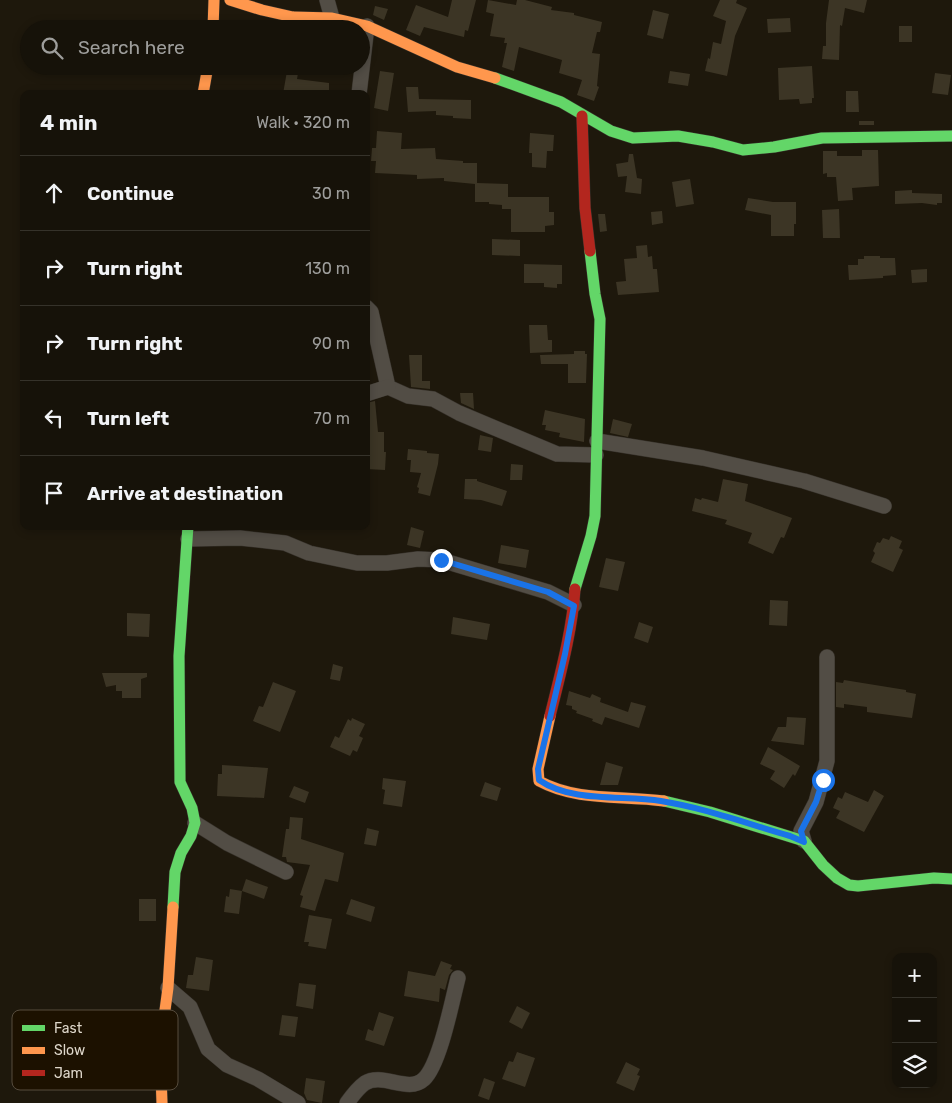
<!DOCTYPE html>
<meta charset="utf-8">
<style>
body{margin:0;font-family:Rubik,sans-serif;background:#1f1b12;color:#f1f3f6}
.controls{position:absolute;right:15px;bottom:15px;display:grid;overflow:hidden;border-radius:10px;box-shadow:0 2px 8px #0003}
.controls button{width:45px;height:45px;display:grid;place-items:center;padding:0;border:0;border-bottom:1px solid #35322a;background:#161209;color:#f1f3f6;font:25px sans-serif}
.stop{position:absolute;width:15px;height:15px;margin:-11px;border:4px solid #1a73e8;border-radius:50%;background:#fff}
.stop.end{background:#1a73e8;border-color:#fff;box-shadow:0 1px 5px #0008}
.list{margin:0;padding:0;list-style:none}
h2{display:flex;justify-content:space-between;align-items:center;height:65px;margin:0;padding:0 20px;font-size:21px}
h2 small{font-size:16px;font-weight:400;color:#9e9e9c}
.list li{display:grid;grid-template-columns:32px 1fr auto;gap:15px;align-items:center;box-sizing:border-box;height:75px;padding:0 20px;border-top:1px solid #35322a}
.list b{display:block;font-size:19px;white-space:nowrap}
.list em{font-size:16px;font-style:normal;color:#9e9e9c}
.icon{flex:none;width:28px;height:28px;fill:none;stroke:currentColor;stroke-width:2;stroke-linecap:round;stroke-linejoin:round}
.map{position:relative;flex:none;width:952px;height:1103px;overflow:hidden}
.search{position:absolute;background:#161209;box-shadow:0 2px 8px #0003;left:20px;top:20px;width:350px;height:55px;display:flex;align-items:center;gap:12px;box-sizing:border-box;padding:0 18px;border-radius:28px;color:#9e9e9c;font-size:19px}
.panel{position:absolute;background:#161209;box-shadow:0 2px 8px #0003;left:20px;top:90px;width:350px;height:440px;border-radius:10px}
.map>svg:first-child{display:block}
.building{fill:#3c3525}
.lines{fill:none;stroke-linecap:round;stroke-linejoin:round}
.street-casing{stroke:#37322b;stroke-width:16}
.fast-casing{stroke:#37322b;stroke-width:12}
.slow-casing{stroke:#37322b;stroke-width:12}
.jam-casing{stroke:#37322b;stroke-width:12}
.street{stroke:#524d45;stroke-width:15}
.fast{stroke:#63d668;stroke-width:11}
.slow{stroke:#ff974d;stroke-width:11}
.jam{stroke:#b3261e;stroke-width:11}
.route{stroke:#1a73e8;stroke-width:6}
.key{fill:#1c1100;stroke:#564c3d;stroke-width:1}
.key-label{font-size:14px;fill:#ded7ca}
</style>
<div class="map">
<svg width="952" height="1103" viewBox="0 0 952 1103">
<rect width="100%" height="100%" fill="#1e180c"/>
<g class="building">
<polygon points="452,0 476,0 468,31 465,30 464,37 424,27 420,36 406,30 416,5 448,17"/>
<polygon points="488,0 516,5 517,0 525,0 552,7 551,10 574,13 574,15 602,22 600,32 597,32 592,53 600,54 597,86 599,87 594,101 577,95 582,80 559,73 562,60 519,47 514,71 502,67 507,43 504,43 505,38 490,36 494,14 486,12"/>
<polygon points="720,0 737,0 736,3 747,8 735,36 727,76 705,71 708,58 710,59 713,42 721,44 726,21 713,16"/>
<polygon points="829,0 867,0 864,13 845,8 842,26 840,25 839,60 822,59 823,46 826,46 826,23"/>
<polygon points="375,6 388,9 384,20 373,15"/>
<polygon points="653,10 669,14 663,39 647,35"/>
<polygon points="790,18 791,32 768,33 767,19"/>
<rect x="899" y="26" width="13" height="16"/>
<polygon points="812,66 814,98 812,98 812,103 800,104 799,99 779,100 778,68"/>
<polygon points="287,71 298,73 297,79 329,83 329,94 283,94"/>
<polygon points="380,71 394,73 388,111 374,108"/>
<polygon points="670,71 690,74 688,86 668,83"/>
<polygon points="935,73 951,75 948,95 932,93"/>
<polygon points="406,87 418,87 419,99 471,100 471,119 453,118 453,116 436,115 436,111 408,112"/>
<polygon points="846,91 858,91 859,112 846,112"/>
<rect x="859" y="121" width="15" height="4"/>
<polygon points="377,131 402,133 401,149 435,148 436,159 463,161 463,163 477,163 477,183 508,184 508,197 549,197 549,212 554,212 554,225 545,226 545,232 511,232 511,209 502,209 502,205 489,204 489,202 475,202 475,184 444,181 444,178 417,179 417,175 375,173 376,161 371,161 372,148 376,148"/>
<polygon points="530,133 554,135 553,151 547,151 546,168 532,167 532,153 529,153"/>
<polygon points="862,150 878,150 879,186 852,188 853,200 838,201 836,177 827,177 827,173 823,174 823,151 837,151 837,156 862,156"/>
<polygon points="629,154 633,154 637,178 642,179 641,194 625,192 627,176 618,177 616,164 628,162"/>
<polygon points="690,179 694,204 676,207 672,182"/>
<polygon points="912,190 912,193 942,194 942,203 937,203 937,205 922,203 895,204 895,191"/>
<polygon points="748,198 773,202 796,202 796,224 794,224 794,236 771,236 771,215 745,210"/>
<polygon points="839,209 840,238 823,238 822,210"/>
<polygon points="662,211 663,223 652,225 651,212"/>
<polygon points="598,214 605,214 607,231 600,232"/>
<polygon points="492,239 520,240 520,256 492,255"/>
<polygon points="647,245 648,257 652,256 653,269 657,269 659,292 618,295 616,282 626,281 624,259 637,258 636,246"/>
<polygon points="864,256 880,256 880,258 895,258 896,275 883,276 883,278 849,280 848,265 858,265 858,259 864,259"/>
<polygon points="524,264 562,265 562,284 557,284 557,288 544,287 544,283 524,283"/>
<polygon points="927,269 927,282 912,283 911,270"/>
<polygon points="529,325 547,325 548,340 552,340 552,352 530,353"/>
<polygon points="574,351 585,351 585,354 587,354 586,383 568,383 568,364 541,364 540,355 574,354"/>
<polygon points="409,355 422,355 422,381 430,381 430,389 411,387"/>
<polygon points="460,393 473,393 474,409 461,403"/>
<polygon points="375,401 378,432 384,432 384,452 386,452 385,470 366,469 366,403"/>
<polygon points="545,410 585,419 584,442 559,437 560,433 545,430 546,425 542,425"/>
<polygon points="613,419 632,424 628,437 610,433"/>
<polygon points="480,435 493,438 491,452 478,450"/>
<polygon points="408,449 427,451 427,453 439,454 438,464 430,496 418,493 419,488 417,487 421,473 410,472 411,460 407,460"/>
<polygon points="511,464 523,465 522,480 510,480"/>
<polygon points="465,479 477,479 477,481 507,491 502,506 481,500 464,499"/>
<polygon points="723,479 748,484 745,501 792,518 784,538 781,537 773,554 748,543 752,533 725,524 727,520 692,511 695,498 701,500 702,498 718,502"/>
<polygon points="411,527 424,531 420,548 407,545"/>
<polygon points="891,536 902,541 899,548 903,550 893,572 871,562 875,553 873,551 877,542 880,543 883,538 889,540"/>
<polygon points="501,545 529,550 526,568 498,563"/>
<polygon points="606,558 625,562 618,591 599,587"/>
<polygon points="770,600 788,601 787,626 769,625"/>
<polygon points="127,613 150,614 149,637 127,636"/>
<polygon points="453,617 490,624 487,640 451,634"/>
<polygon points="639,622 653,627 648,643 634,638"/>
<polygon points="333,664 343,667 340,681 330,679"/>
<polygon points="102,673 147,673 147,677 141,679 141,698 122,698 122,691 116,691 116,685 106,687"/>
<polygon points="844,680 906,690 906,692 916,694 912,718 867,712 867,707 844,704 844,708 836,707 836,682 843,683"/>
<polygon points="273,682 296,691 280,732 253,721 259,706 263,707"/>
<polygon points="569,691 590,698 592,694 601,698 600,702 628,712 631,702 646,706 639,728 605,717 602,725 592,721 593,719 576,713 577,711 572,709 572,706 566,705"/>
<polygon points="787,717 806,718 804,745 771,741 778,727 786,727"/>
<polygon points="352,718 365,724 359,736 363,738 357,752 353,750 350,756 330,747 335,736 339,738 348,719 351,721"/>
<polygon points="768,747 800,766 795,776 793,774 784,788 770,779 775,771 760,764"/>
<polygon points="606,762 623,767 618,785 600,785"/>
<polygon points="222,765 268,768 264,798 217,796 218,774 222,774"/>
<polygon points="383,778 406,781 402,807 383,804 385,790 382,789"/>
<polygon points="485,782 501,788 497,801 480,796"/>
<polygon points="294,786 309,792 305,803 289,797"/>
<polygon points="874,790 884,796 864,832 836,818 840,811 833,808 838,797 842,799 845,792 868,802"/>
<polygon points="290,817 303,818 301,839 344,853 338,882 325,879 315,911 300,907 303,896 300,895 310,865 287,862 286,857 282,857 286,829 289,829"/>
<polygon points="367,828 379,831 376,846 364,844"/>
<polygon points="246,879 268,887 264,899 242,891"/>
<polygon points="230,889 242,891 239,914 224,912 226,896 229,897"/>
<rect x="139" y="899" width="17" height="22"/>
<polygon points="351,899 375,907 371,922 346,914"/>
<polygon points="309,915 332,919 326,949 308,946 309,942 304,942"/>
<polygon points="196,957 213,960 209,991 186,988 188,975 193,975"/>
<polygon points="441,961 452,965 450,969 453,970 449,975 445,990 440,988 439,1002 404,996 408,971 435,976"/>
<polygon points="299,983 316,985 313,1009 296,1006"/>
<polygon points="517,1006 530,1013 522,1029 509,1022"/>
<polygon points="379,1012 394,1017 384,1046 365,1040 368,1029 373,1031"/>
<polygon points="282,1015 298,1017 295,1037 279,1035"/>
<polygon points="517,1052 535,1058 525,1087 502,1079 509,1061 513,1062"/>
<polygon points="626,1062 640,1069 637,1075 640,1076 634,1091 616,1083"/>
<polygon points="306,1078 325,1081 322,1103 307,1100 304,1093"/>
<polygon points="484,1078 495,1082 489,1100 478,1096"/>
</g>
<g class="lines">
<g class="street-casing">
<g id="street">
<polyline points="327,0 332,18"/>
<polyline points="359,94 367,26"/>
<polyline points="366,307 371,312 388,387 408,396 433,399 459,413 557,454 596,455"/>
<polyline points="366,394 388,387"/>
<polyline points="597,441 703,458 804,481 884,506"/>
<polyline points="188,539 240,538 285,543 309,553 357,563 387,563 418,559 441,560 548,592 574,605"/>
<polyline points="195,823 227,843 286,872"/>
<polyline points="804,841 801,831 816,802 827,761 827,657"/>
<polyline points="168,988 190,1007 208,1049 227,1065 258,1079 298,1103"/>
<path d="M 347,1103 C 352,1096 358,1088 365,1083 C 383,1072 408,1094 424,1079 C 440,1064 452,1001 458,978"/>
</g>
</g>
<g class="fast-casing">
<g id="fast">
<polyline points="495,78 561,102 611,131 633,138 678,136 713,142 743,150 774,147 822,138 952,136"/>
<polyline points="575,589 591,536 595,516 600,319 595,294 590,251"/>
<polyline points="664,801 710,812 804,841 823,865 837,878 849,885 858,886 934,878 952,879"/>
<polyline points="173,907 175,872 181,853 191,836 195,823 192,808 180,782 179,656 188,526"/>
</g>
</g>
<g class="slow-casing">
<g id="slow">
<polyline points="230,0 262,10 293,17 332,18 367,26 457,67 495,78"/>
<polyline points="213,29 214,0"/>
<polyline points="203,94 208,66"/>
<path d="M 550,716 L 538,769 L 539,781 C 578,802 621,795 664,801"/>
<polyline points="162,1103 160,1047 168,988 173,907"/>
</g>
</g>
<g class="jam-casing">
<g id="jam">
<polyline points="582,116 585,208 590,251"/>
<path d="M 550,716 C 560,675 572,632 575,589"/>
</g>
</g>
<use href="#street" class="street"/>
<use href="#fast" class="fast"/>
<use href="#slow" class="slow"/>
<use href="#jam" class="jam"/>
</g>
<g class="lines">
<path class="route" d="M 441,560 L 548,592 L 574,606 L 565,654 L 538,769 L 539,780 C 572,803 623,795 661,801 C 705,808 748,824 790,836 L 804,842 L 801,831 L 816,802 L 823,780"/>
</g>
<rect x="12" y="1010" width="166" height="80" rx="8" class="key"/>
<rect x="22" y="1025" width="23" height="6" fill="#63d668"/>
<rect x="22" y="1047" width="23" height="7" fill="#ff974d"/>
<rect x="22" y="1070" width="23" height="6" fill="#b3261e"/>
<g class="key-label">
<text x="54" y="1033">Fast</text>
<text x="54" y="1055">Slow</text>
<text x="54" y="1078">Jam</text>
</g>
</svg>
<div class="controls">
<button>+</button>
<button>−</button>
<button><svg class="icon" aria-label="layers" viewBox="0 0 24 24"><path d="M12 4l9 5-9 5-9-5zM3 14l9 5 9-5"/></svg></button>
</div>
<div class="stop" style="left:823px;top:780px"></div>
<div class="stop end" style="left:441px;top:560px"></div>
<div class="search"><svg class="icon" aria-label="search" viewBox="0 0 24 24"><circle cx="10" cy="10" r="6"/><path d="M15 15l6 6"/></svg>Search here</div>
<section class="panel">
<h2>4 min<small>Walk · 320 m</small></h2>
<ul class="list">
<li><svg class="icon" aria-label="ahead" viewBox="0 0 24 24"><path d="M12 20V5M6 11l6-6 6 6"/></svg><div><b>Continue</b></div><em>30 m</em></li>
<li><svg class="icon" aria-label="right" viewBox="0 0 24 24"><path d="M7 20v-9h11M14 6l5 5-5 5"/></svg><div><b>Turn right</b></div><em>130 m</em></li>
<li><svg class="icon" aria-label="right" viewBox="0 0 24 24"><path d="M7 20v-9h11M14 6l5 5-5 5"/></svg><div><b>Turn right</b></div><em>90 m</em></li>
<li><svg class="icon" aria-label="left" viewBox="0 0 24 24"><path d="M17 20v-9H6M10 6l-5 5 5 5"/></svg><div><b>Turn left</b></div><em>70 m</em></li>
<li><svg class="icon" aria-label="arrive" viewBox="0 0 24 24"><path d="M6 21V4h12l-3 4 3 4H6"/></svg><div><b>Arrive at destination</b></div></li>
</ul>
</section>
</div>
